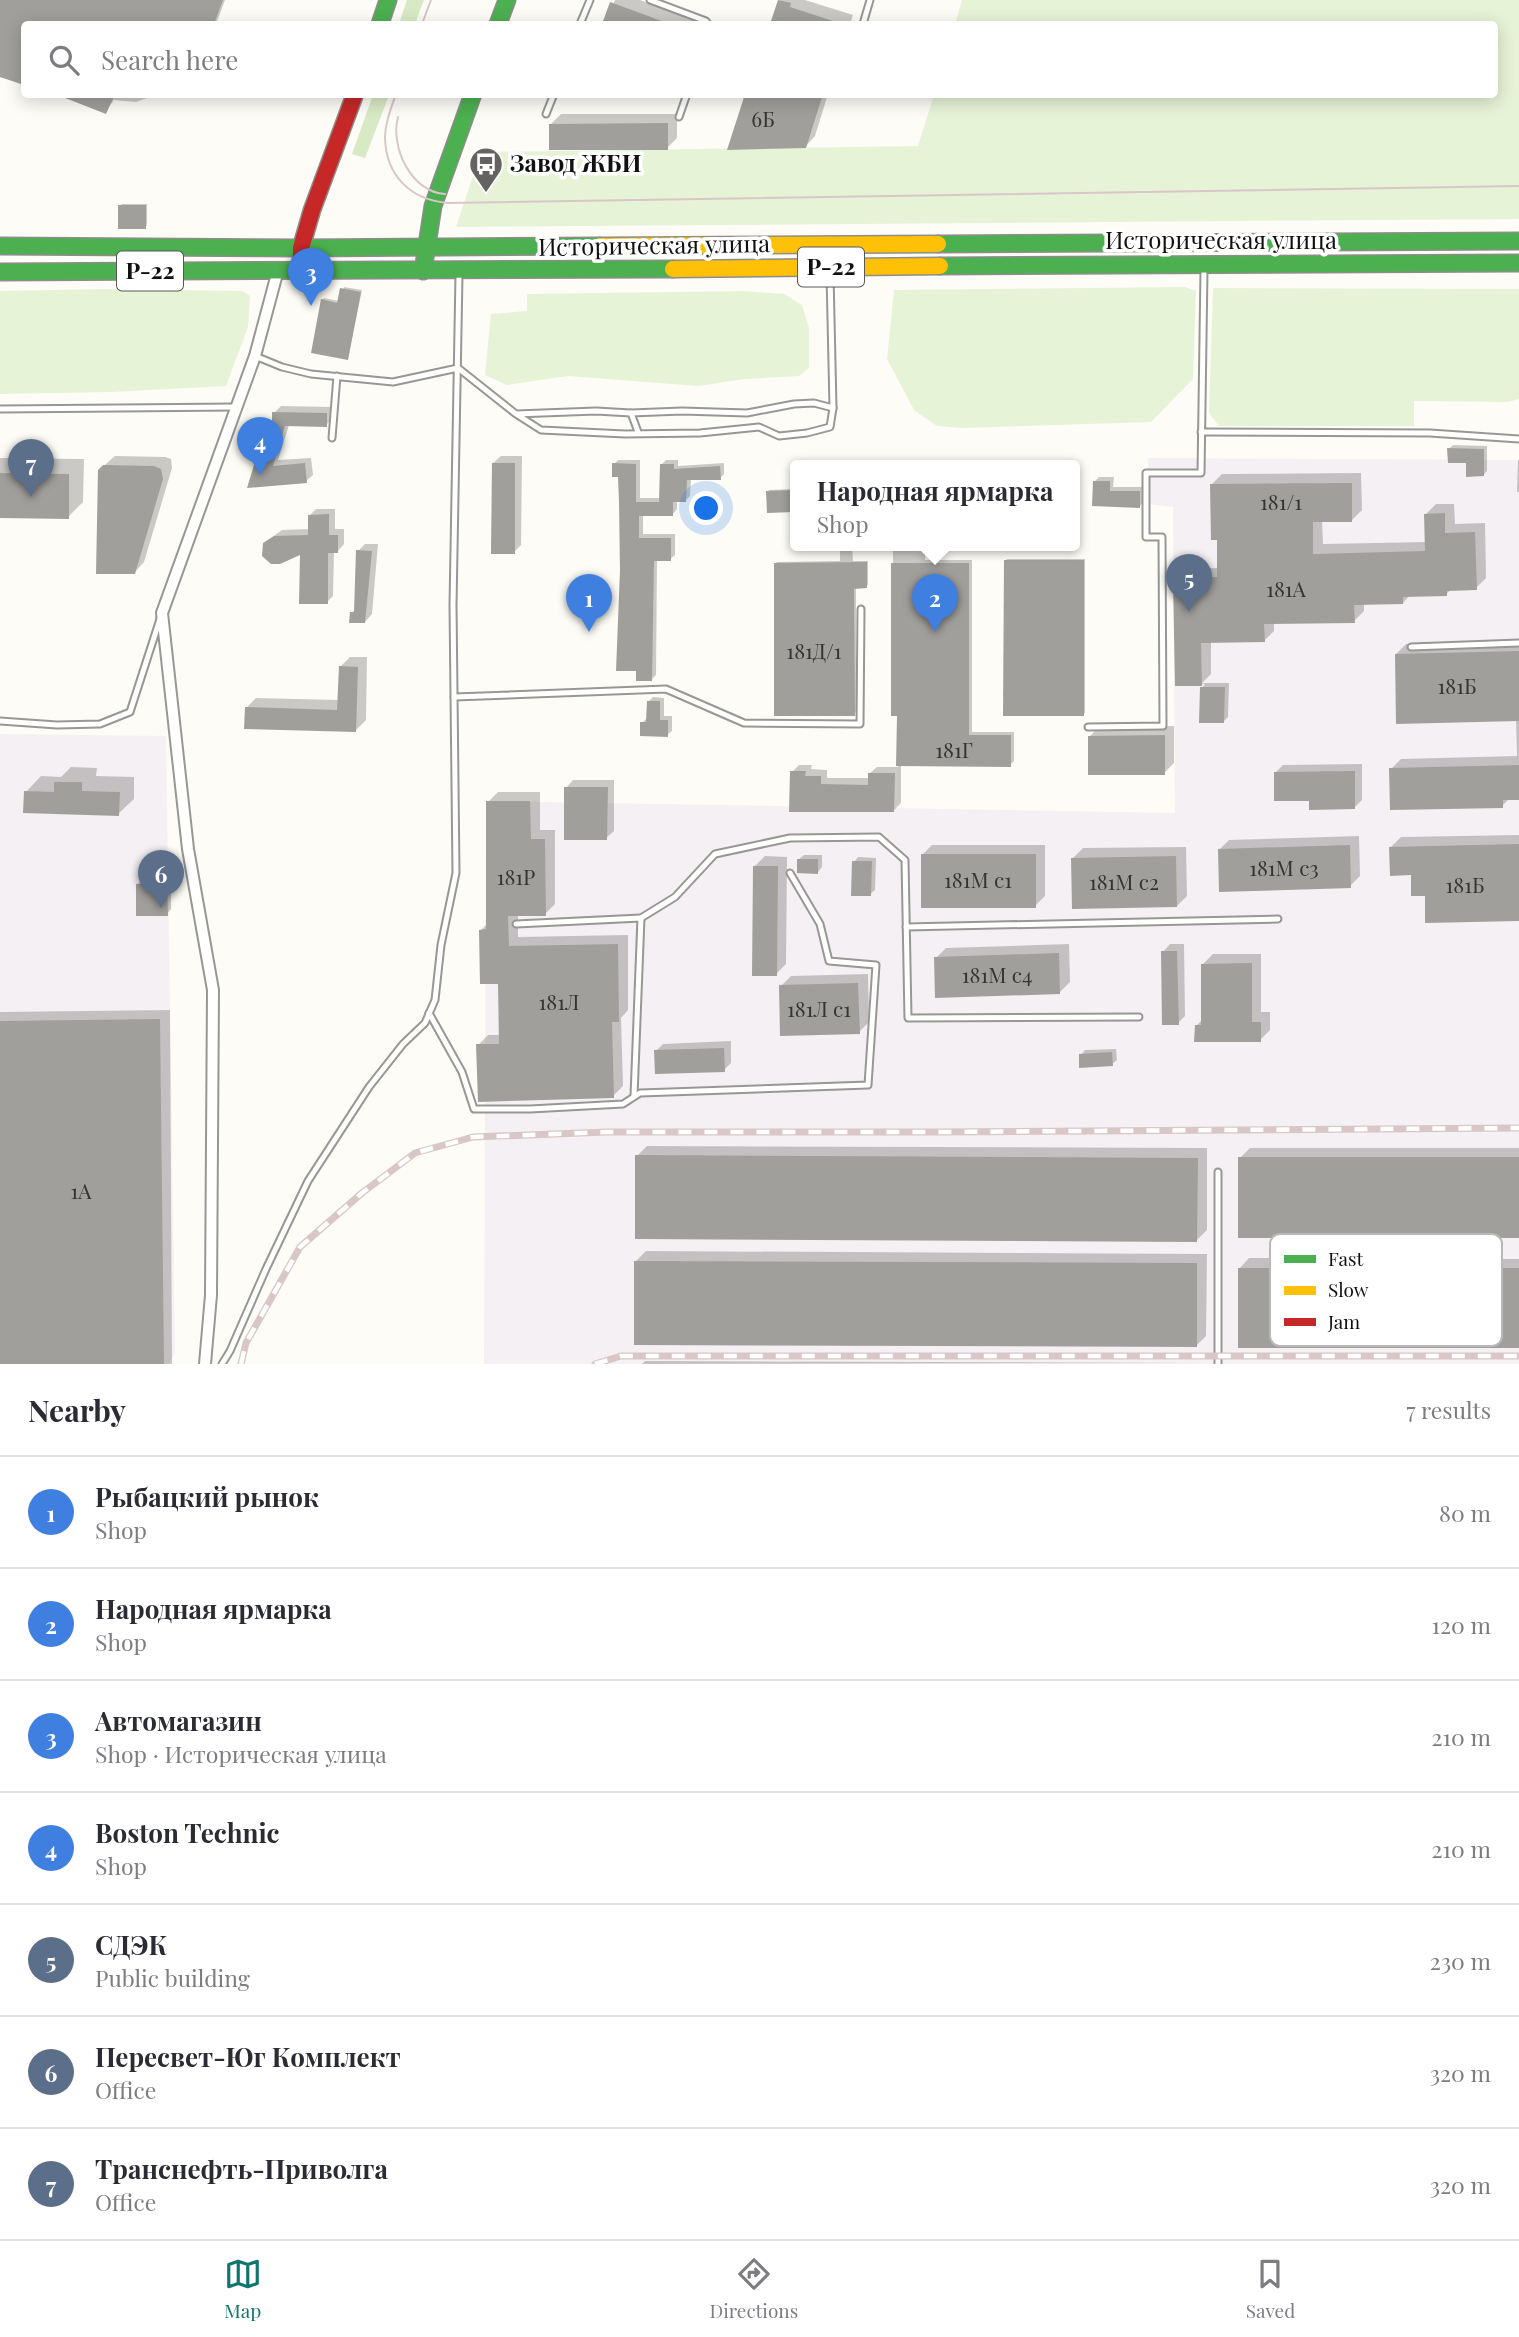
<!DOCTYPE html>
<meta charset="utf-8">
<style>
body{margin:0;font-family:"Playfair Display",serif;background:#f7f7f7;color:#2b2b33}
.you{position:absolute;left:707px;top:509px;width:24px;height:24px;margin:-18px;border:5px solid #fff;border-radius:50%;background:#1a73e8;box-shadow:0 0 0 10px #1a73e833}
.badge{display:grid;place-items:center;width:46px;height:46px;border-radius:50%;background:#0f766e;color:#fff;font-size:23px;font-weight:700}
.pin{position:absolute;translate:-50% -58px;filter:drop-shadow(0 2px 4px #0008)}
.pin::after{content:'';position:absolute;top:37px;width:24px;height:21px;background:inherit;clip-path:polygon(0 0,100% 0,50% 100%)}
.popup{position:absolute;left:790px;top:460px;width:290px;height:91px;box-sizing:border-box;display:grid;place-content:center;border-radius:7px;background:#fff;filter:drop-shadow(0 2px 5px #0005);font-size:23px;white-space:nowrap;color:#7c7c81}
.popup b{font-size:26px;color:#2b2b33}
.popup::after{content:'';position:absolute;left:50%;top:100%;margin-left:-14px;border:14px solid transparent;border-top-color:#fff}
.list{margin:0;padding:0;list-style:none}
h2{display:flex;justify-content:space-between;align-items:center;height:91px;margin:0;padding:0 28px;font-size:30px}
h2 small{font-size:23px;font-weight:400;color:#7c7c81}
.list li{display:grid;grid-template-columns:46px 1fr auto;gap:21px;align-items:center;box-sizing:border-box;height:112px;padding:0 28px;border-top:2px solid #e1e1e2}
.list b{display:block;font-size:26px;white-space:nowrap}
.list p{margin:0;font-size:23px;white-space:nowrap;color:#7c7c81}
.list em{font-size:23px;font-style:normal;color:#7c7c81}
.icon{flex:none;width:38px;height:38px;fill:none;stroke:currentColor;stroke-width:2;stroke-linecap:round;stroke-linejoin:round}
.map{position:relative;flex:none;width:1519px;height:1364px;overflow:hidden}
.search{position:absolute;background:#fff;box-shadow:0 4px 18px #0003;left:21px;right:21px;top:21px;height:77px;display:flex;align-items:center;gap:18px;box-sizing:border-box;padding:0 24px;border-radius:7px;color:#7c7c81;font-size:26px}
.sheet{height:875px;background:#fff}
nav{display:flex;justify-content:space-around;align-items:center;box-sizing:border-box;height:98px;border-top:2px solid #e1e1e2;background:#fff;font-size:19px;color:#7c7c81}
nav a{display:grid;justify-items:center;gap:4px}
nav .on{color:#0f766e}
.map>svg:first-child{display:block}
.industrial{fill:#f5f0f3}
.green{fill:#e7f3d7}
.forest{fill:#d8eac5}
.shadow{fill:#0003}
.building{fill:#a19f9c}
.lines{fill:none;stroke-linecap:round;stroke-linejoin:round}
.lane-casing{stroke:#979795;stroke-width:9}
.street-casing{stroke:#979795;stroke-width:14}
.fast-casing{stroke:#8e8d8b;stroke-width:19}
.slow-casing{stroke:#8e8d8b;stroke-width:19}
.jam-casing{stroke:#8e8d8b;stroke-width:19}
.lane{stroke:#fffffe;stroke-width:5}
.street{stroke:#fffffe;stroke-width:10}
.fast{stroke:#4caf50;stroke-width:16}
.slow{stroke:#ffc107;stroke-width:16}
.jam{stroke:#c62828;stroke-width:16}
.tram{stroke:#d9c6c7;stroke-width:2}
.rail-casing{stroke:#d9c6c7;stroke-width:7}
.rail{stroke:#fff;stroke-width:4.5;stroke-dasharray:13;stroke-linecap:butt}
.labels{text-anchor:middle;stroke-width:7;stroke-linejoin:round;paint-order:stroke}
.number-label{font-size:21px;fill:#353434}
.shield{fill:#fff;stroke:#585858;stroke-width:2}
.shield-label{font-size:23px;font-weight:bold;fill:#111}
.poi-label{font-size:24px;font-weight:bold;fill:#111;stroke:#fff;text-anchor:start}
.street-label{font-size:24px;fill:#111;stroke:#fff}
.key{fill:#fff;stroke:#b8b8b8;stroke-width:2}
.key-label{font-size:19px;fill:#111}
</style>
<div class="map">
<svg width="1519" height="1364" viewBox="0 0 1519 1364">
<rect width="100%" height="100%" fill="#fdfcf7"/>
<g class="industrial">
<polygon points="1148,458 1519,460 1519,1364 484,1364 486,801 1175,813 1173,507 1148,504"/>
<polygon points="0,734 166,736 175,1353 169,1364 0,1364"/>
</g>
<g class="green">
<polygon points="962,0 1519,0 1519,219 456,227 481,152 918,146 934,95 1494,94 1494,24 955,24"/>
<polygon points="1185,287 1196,291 1193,379 1151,422 962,428 937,426 914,410 887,359 894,290"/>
<polygon points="1213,288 1519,289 1519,399 1508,402 1414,401 1414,426 1219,426 1209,413"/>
<polygon points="108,289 242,291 250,296 248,327 226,386 112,392 0,394 0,291"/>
<polygon points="743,291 784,294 802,305 809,328 809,368 799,376 744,379 698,386 568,376 507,385 485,375 491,314 527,311 527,294"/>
</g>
<g class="forest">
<polygon points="407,0 424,0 415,24 399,24"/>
<polygon points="373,95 389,95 365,158 352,154"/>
</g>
<g class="shadow">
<polygon points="0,0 225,0 216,24 24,24 24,83 0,75"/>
<polygon points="615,0 640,0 701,22 700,24 604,24"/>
<polygon points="780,0 805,0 853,15 850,24 772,24"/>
<polygon points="56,94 158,94 136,102 114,100 105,112"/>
<polygon points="747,94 828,94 815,136 806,146"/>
<polygon points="561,114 677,114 677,138 667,148 551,124"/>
<polygon points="122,204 147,204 147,225 145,227 120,206"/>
<polygon points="344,287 362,290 348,358 322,300 324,298 339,301"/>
<polygon points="281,406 333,407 332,419 326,425 289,425 278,460 311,458 313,475 306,481 249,486 266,430 274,422 274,413"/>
<polygon points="1453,445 1487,446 1487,471 1483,475 1449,449"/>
<polygon points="115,456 165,457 171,459 172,468 144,562 134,573 99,470"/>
<polygon points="501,456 522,456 521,545 514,552 493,463"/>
<polygon points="0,458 84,459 83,502 68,517 0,517"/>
<polygon points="1519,459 1519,492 1517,492 1518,461"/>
<polygon points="618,460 640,460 640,498 661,498 661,465 666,460 678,460 678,466 724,463 724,474 720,478 691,479 690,496 686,500 677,500 677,509 673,514 643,514 643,534 675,534 675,555 670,559 657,559 656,675 652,679 622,570 620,476 614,464"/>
<polygon points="884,460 900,461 899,464 907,466 880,466"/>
<polygon points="849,464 849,466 797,466 798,465"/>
<polygon points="1361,473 1362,510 1352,520 1322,520 1323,544 1426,542 1426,514 1436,504 1454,504 1455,524 1485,523 1486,578 1476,588 1452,589 1446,594 1410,595 1403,603 1364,603 1364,611 1354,621 1274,622 1274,631 1264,641 1211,641 1211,674 1202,683 1229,683 1228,717 1224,721 1202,688 1205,684 1177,685 1175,579 1185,569 1219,568 1218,538 1212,484 1222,474"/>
<polygon points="1099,477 1114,477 1113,487 1144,487 1144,501 1140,506 1094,504 1094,482"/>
<polygon points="795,489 795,510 769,511 768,491 770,490"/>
<polygon points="316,509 335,509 335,529 344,529 344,544 338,551 334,551 333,596 327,602 302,552 267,541 282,530 310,529 309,516"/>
<polygon points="365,544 378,544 372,614 365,622 352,613 356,608 358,551"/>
<polygon points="840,546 852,546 853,561 868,561 868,585 856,587 856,712 854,714 776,563 777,562 840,561"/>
<polygon points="893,546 926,546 925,560 972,560 972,732 1014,732 1014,761 1010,765 901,764 901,803 894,810 848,809 792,772 799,765 812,765 811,769 827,770 827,778 870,778 870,773 877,767 898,767 899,714 893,714"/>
<polygon points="1007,559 1085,559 1085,713 1083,714 1005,561"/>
<polygon points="1519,642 1519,798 1510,798 1502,806 1391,769 1401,759 1517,756 1516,719 1396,654 1406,644"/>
<polygon points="350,657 367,657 366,720 356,730 246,708 256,698 339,700 340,667"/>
<polygon points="653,697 664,698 664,716 672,716 672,731 667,735 642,723 647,718 648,702"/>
<polygon points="1174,726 1174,763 1164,773 1089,737 1099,727"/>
<polygon points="1362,764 1362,800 1355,807 1311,799 1275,773 1283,765"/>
<polygon points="71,767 97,768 96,776 134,777 134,799 118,814 26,792 41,776 61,777"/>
<polygon points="573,780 614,780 614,831 606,838 566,788"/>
<polygon points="498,792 540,792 540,830 555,830 555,904 545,914 518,914 518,937 628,935 628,1010 621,1018 623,1086 613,1096 478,1045 488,1035 501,1035 500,982 481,930 488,923 488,802"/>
<polygon points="1519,835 1519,919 1426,894 1391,847 1401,837"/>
<polygon points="1359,836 1360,876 1350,886 1219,850 1229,840"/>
<polygon points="932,845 1045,845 1045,896 1035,906 922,855"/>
<polygon points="1186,847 1187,896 1177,906 1073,858 1083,848"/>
<polygon points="804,855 822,855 822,867 818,872 799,859"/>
<polygon points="765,856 787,857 786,964 776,974 755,866"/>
<polygon points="858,857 876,858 875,890 870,894 854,862"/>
<polygon points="171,879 171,909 167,914 138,884 142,880"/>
<polygon points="1069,944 1070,982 1060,992 936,958 946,948"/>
<polygon points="1170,944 1184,944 1185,1016 1178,1023 1163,952"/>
<polygon points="1213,954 1261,954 1261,1012 1270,1012 1270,1030 1260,1040 1196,1026 1203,1019 1203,964"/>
<polygon points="868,974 869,1022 859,1032 781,986 791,976"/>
<polygon points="170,1010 172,1364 0,1364 0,1012"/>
<polygon points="731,1041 731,1063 724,1070 656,1051 663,1044"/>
<polygon points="1116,1049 1117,1060 1112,1064 1081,1055 1085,1050"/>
<polygon points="647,1146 1207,1148 1207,1230 1197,1240 637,1156"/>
<polygon points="1250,1148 1519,1148 1519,1236 1240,1158"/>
<polygon points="646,1251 1207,1254 1206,1336 1196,1346 636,1261"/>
<polygon points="1249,1258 1519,1259 1519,1347 1239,1269"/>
<polygon points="645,1361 1206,1363 642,1364"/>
</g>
<g class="building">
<polygon points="0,0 223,0 214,24 24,24 24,85 0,77"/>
<polygon points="778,0 791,3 790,7 836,22 836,24 770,24"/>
<polygon points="610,2 667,23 667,24 602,24"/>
<polygon points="55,94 115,94 106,114"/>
<polygon points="745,94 823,94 806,148 727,150"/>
<polygon points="668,123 668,150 549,150 549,124"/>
<rect x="118" y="205" width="28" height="24"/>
<polygon points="340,288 361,292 348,360 311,353 321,299 337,303"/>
<polygon points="272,412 327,413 327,427 285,426 273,466 305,463 307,483 247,488 265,429 272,431"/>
<polygon points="1447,448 1484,449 1484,476 1466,477 1466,463 1448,463"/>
<polygon points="492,463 515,463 515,554 491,554"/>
<polygon points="612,463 636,464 636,502 659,502 660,464 674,464 674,469 720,466 721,480 687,480 686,502 673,502 673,516 639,516 639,538 671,538 671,561 654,561 652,681 636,681 636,671 616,671 620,570 619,501 618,477 612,477"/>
<polygon points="103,465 154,466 161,469 163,479 135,574 96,574 98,470"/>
<polygon points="0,473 69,474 69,519 0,518"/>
<polygon points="1093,481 1110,481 1110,491 1140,491 1140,508 1092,506"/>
<polygon points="1352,483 1352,522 1313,522 1313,554 1425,551 1424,514 1445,513 1445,533 1475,532 1477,590 1447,591 1447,596 1403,597 1403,604 1354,605 1355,623 1264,624 1265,642 1201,643 1202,686 1175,686 1173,578 1217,577 1217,540 1211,540 1210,484"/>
<polygon points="795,490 795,512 767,513 766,491"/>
<polygon points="329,514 329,535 338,535 338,553 328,553 328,604 299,604 300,555 280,564 271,564 262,556 263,543 274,536 308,535 308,515"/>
<polygon points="356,550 372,551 365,623 349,623 350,612 354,612"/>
<polygon points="1004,560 1084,560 1084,716 1003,716"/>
<polygon points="867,562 867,588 854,589 855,716 774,716 774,563"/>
<polygon points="891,563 969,563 969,735 1011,735 1011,767 896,766 897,716 891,716"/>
<polygon points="1519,651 1519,721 1396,724 1395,654"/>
<polygon points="339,666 358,667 356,732 244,729 245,707 337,710"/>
<polygon points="1200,687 1225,687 1224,723 1199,723"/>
<polygon points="647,701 660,701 660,720 668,720 668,737 640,736 640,722 646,722"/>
<polygon points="1165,735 1165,775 1088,775 1088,736"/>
<polygon points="1519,765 1519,800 1503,800 1503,808 1390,810 1389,768"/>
<polygon points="790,771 806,771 805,776 821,776 821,784 868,785 868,773 895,773 894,812 789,812"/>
<polygon points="1355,771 1355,809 1309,810 1309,801 1274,801 1274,772"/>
<polygon points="54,782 82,782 82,791 120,792 119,816 23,813 24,791 54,792"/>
<polygon points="564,787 608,787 607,840 564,840"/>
<polygon points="486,801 530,801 531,839 545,839 546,916 508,916 509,946 618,944 619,1022 612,1022 614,1098 478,1102 476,1044 499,1044 498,984 480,984 479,930 486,929"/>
<polygon points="1519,844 1519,921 1425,923 1425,896 1411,896 1411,875 1390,876 1389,847"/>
<polygon points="1350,845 1351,888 1219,892 1218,849"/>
<rect x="921" y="854" width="115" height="54"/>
<polygon points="1176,856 1177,907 1072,909 1071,858"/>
<polygon points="797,859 818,859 818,874 797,873"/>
<polygon points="852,861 872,861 871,896 851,896"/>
<polygon points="753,866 778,866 777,976 752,976"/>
<polygon points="167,883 168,916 136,916 136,884"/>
<polygon points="1161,951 1177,951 1179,1025 1162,1025"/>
<polygon points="1059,953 1060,994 935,998 934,957"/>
<polygon points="1252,963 1252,1022 1261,1022 1261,1042 1194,1042 1195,1025 1201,1025 1201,964"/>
<polygon points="858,983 860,1034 780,1036 779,985"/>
<polygon points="160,1019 164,1364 0,1364 0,1021"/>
<polygon points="724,1048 725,1072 655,1074 654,1050"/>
<polygon points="1112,1052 1113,1066 1079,1068 1079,1054"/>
<polygon points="635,1155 1198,1158 1197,1242 635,1239"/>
<rect x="1238" y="1157" width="281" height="81"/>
<polygon points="634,1261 1197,1263 1197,1347 634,1345"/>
<rect x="1238" y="1268" width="281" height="80"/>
</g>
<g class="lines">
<g class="lane-casing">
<g id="lane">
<polyline points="650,0 706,21 708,24"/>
<polyline points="580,24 590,0"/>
<polyline points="863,24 870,0"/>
<polyline points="546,114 554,94"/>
<polyline points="679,117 687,94"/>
<polyline points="830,274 833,408"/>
<polyline points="255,356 282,367 311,374 393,382 458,368 516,414 541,430 625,434 700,433 759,427 779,436 807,433 830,427 833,408 814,403 794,404 747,413 682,411 631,413 596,411 516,414"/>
<polyline points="0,409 236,407"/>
<polyline points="631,413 638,432"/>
<polyline points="1201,432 1430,433 1519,439"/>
<polyline points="332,438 337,376"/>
<polyline points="1411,647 1519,643"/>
<polyline points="454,697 666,689 744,723 860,724 861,609"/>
<polyline points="0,721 57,725 100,724 130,712 160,619"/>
<polyline points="1088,727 1163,726 1162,537 1146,537 1146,473 1201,473 1204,270"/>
<polyline points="641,918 675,897 715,854 790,838 879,837 905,860 908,1018 1139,1017"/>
<polyline points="516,924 641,918 634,1096"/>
<polyline points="906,927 1278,919"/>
<polyline points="429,1013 462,1072 474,1109 530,1109 623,1104 640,1093 868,1085 876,965 829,961 820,924 790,873"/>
<polyline points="222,1364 230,1351 266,1269 308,1181 369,1087 403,1044 425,1023 435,1000 441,945 456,873 453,605 459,275"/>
<polyline points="1218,1364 1218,1172"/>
</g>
</g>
<g class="street-casing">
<polyline id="street" points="205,1364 211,1295 213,990 188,849 162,613 255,356 278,270"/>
</g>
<g class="fast-casing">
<g id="fast">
<polyline points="380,24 388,0"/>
<polyline points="498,24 507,0"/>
<polyline points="938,244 1519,241"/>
<polyline points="0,246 301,248 600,246"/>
<polyline points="940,266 1519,263"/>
<polyline points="423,271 433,206 473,94"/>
<path d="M 0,272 C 224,269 449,271 673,269"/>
</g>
</g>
<g class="slow-casing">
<g id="slow">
<polyline points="600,246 938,244"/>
<polyline points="673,269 940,266"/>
</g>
</g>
<g class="jam-casing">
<polyline id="jam" points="301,258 301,248 312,210 355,94"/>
</g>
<use href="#lane" class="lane"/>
<use href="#street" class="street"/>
<use href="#fast" class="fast"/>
<use href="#slow" class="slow"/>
<use href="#jam" class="jam"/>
<g class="tram">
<polyline points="422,24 431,0"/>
<path d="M 396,94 C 391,108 385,124 385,138 C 386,176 411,200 448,203 L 1519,186"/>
<path d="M 398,117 C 390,147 411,192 445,194"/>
</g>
<g class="rail-casing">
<g id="rail">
<polyline points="241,1364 246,1343 300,1247 362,1193 415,1153 473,1137 607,1132 938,1132 1519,1128"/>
<polyline points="595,1364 621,1356 1519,1356"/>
</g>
</g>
<use href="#rail" class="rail"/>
</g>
<defs>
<g id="bus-pin" transform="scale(1.75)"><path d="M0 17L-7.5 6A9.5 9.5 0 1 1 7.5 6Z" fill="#646362" stroke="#fff"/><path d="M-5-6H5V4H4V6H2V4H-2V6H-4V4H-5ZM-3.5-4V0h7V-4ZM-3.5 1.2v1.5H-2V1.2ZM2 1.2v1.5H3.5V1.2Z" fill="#fff"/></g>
</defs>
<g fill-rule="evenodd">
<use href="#bus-pin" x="486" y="164"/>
</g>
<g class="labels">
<g class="number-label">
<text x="763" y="127">6Б</text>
<text x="1281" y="510">181/1</text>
<text x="1286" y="597">181А</text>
<text x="814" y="659">181Д/1</text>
<text x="1457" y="694">181Б</text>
<text x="954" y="758">181Г</text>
<text x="1284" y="876">181М с3</text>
<text x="516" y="885">181Р</text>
<text x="978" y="888">181М с1</text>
<text x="1124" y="890">181М с2</text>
<text x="1465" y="893">181Б</text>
<text x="997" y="983">181М с4</text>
<text x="559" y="1010">181Л</text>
<text x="819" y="1017">181Л с1</text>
<text x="81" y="1199">1А</text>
</g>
<g class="shield">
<rect x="798" y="247.5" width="66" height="39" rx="5"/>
<rect x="117" y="251.5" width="66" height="39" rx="5"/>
</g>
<g class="shield-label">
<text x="831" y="275">Р-22</text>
<text x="150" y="279">Р-22</text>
</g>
<g class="poi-label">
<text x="510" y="172">Завод ЖБИ</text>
</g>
<g class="street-label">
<text x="1221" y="249">Историческая улица</text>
<text transform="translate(654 246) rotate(-1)" y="8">Историческая улица</text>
</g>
</g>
<rect x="1270" y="1234" width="232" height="112" rx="10" class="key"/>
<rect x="1284" y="1255" width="32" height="8" fill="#4caf50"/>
<rect x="1284" y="1286" width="32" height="9" fill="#ffc107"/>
<rect x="1284" y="1318" width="32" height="8" fill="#c62828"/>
<g class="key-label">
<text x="1328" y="1266">Fast</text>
<text x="1328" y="1297">Slow</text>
<text x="1328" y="1329">Jam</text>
</g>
</svg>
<div class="you"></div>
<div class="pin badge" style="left:589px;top:632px;background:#3f7fe0">1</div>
<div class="pin badge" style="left:935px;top:632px;background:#3f7fe0">2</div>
<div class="popup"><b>Народная ярмарка</b>Shop</div>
<div class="pin badge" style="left:311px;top:306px;background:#3f7fe0">3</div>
<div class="pin badge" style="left:260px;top:475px;background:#3f7fe0">4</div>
<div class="pin badge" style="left:1189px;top:612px;background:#5c6f8a">5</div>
<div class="pin badge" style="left:161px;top:908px;background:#5c6f8a">6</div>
<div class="pin badge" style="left:31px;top:497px;background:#5c6f8a">7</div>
<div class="search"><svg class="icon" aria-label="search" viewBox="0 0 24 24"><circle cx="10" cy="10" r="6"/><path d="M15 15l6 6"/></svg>Search here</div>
</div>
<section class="sheet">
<h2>Nearby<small>7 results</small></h2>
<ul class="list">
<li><span class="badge" style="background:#3f7fe0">1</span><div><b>Рыбацкий рынок</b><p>Shop</p></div><em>80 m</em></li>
<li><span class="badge" style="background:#3f7fe0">2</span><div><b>Народная ярмарка</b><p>Shop</p></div><em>120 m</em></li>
<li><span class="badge" style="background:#3f7fe0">3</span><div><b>Автомагазин</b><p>Shop · Историческая улица</p></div><em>210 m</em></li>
<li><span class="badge" style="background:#3f7fe0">4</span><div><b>Boston Technic</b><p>Shop</p></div><em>210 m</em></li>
<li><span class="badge" style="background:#5c6f8a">5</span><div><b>СДЭК</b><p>Public building</p></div><em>230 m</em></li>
<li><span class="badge" style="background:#5c6f8a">6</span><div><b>Пересвет-Юг Комплект</b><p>Office</p></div><em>320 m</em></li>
<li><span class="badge" style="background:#5c6f8a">7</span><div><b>Транснефть-Приволга</b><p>Office</p></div><em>320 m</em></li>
</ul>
</section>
<nav>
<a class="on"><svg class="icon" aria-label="map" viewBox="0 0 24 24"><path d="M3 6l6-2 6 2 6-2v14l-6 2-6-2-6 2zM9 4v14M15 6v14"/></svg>Map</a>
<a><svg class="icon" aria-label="directions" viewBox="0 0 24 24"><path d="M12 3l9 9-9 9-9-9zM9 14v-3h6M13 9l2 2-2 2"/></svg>Directions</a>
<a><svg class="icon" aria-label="saved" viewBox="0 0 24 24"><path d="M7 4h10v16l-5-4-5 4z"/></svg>Saved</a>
</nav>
